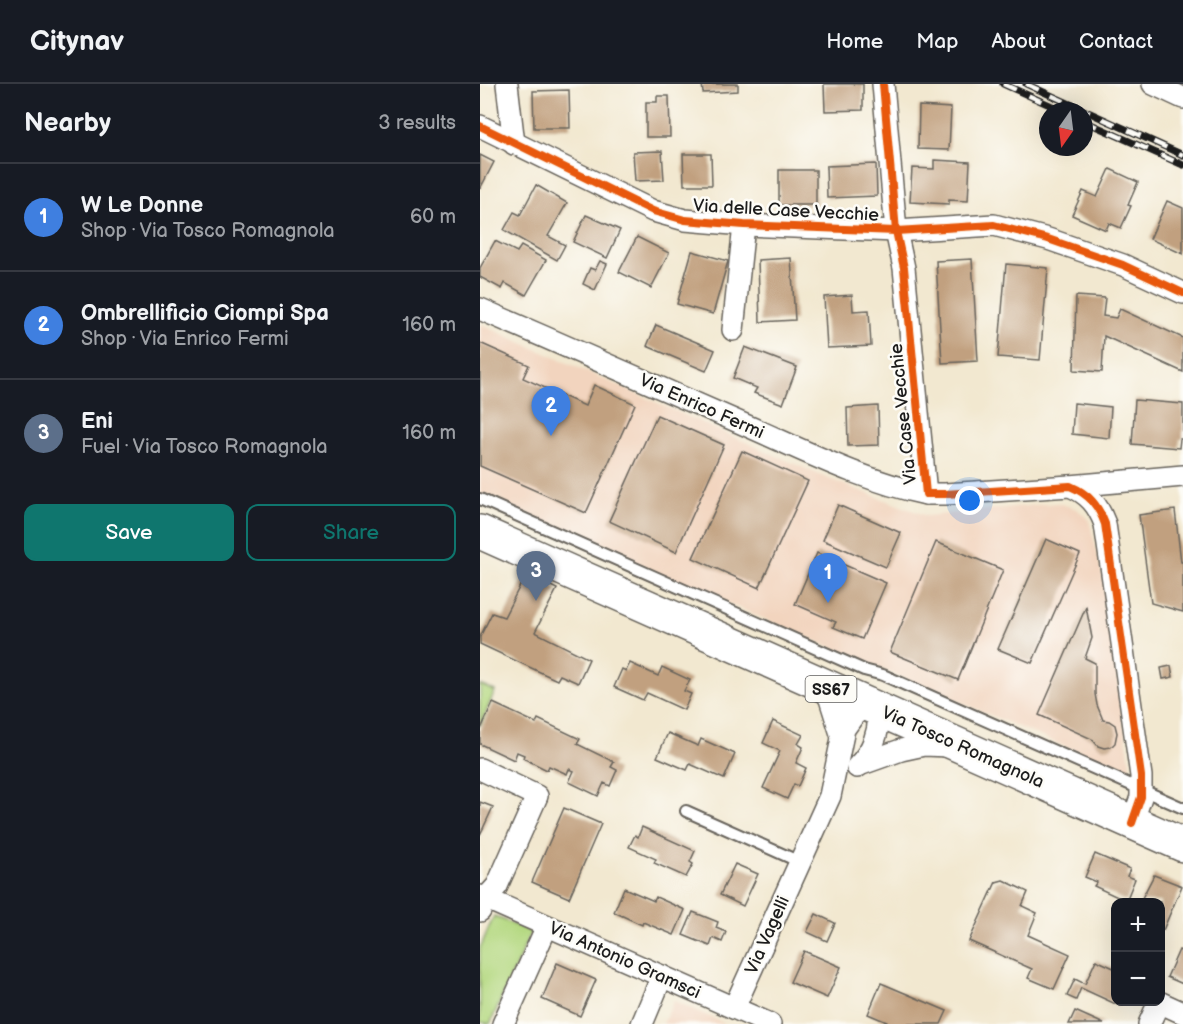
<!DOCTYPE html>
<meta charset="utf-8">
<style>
body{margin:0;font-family:"Balsamiq Sans",sans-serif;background:#20242c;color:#f1f3f6}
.controls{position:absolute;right:18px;bottom:18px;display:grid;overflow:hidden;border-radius:12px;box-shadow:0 6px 24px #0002}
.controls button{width:54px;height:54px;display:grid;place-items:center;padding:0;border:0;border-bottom:2px solid #363941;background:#171b24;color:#f1f3f6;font:30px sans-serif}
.compass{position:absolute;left:559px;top:18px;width:54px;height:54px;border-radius:50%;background:#171b24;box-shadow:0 6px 24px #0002;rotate:194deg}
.you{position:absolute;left:490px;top:417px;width:21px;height:21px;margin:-15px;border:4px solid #fff;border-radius:50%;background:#1a73e8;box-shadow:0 0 0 9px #1a73e833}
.badge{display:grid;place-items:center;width:39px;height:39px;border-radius:50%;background:#0f766e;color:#fff;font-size:20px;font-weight:700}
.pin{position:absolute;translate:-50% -50px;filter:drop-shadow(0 2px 3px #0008)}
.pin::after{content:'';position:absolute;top:32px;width:21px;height:18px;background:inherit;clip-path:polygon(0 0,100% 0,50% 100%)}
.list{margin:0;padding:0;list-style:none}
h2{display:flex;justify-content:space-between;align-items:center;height:78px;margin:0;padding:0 24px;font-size:26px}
h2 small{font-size:20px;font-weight:400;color:#9ea1a6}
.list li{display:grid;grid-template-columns:39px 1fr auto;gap:18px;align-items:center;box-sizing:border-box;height:108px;padding:0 24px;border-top:2px solid #363941}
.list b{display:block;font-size:22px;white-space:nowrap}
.list p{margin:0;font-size:20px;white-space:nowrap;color:#9ea1a6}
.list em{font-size:20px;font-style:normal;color:#9ea1a6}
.actions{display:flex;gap:12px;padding:18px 24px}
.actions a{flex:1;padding:14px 0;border:2px solid #0f766e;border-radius:12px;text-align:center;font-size:21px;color:#0f766e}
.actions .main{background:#0f766e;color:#fff}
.map{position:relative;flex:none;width:703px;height:940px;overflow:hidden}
header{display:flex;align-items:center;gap:36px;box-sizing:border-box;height:84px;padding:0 30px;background:#171b24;border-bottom:2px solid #363941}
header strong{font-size:28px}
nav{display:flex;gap:33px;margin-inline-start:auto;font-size:21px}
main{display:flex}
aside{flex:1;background:#171b24}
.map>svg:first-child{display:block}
.built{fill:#f2d4be}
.green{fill:#b4d880;stroke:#687a4e;stroke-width:1.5}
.building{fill:#c1a07f}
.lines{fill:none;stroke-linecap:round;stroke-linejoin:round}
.lane-casing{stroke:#67635b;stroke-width:14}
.street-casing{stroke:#67635b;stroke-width:24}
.primary-casing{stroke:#67635b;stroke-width:36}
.lane{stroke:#fff;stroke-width:10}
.street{stroke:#fff;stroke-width:21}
.primary{stroke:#fff;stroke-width:33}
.rail-casing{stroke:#1c1c1c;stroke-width:7}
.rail{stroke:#fdfcf7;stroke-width:4.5;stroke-dasharray:14;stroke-linecap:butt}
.cycleway-casing{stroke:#fdfcf7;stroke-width:11}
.cycleway{stroke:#e8590c;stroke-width:8}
.labels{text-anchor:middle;stroke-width:5;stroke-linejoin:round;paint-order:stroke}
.shield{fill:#fdfcf7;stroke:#605f5e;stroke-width:1.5}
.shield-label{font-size:16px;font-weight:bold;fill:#1c1c1c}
.street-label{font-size:18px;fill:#1c1c1c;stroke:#fdfcf7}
</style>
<header>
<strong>Citynav</strong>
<nav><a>Home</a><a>Map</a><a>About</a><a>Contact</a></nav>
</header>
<main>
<aside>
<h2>Nearby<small>3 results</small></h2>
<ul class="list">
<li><span class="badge" style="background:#3f7fe0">1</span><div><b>W Le Donne</b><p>Shop · Via Tosco Romagnola</p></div><em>60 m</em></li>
<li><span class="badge" style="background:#3f7fe0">2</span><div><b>Ombrellificio Ciompi Spa</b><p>Shop · Via Enrico Fermi</p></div><em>160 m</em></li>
<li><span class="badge" style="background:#5c6f8a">3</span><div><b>Eni</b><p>Fuel · Via Tosco Romagnola</p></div><em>160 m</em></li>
</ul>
<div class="actions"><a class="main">Save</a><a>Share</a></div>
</aside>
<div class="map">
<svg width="703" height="940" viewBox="0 0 703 940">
<rect width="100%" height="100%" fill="#fdfcf7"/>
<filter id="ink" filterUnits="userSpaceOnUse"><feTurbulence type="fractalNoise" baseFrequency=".0167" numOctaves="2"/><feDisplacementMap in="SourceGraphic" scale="12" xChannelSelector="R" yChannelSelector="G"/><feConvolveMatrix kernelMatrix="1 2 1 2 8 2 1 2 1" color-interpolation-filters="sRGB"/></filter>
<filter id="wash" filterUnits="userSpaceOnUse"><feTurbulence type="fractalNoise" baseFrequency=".008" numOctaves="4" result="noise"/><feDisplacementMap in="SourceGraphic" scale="24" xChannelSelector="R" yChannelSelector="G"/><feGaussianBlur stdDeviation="1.35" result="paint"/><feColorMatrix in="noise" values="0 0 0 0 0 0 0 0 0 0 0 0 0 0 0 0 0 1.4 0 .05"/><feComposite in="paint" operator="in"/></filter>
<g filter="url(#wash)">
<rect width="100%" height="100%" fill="#f2e8d0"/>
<g class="built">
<polygon points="0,240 344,393 447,432 578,419 597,425 609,436 623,493 650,680 649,685 642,687 0,414"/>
<polygon points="194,917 246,940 183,940"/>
</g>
<g class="green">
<polygon points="0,601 15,607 0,642"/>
<polygon points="14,832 51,848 10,940 0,938 0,864"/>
</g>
<g id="blocks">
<g class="building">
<polygon points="222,0 258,0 258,7 223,9"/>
<polygon points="344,0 383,0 383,26 345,27"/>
<polygon points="89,6 90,44 54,44 53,7"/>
<polygon points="177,12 189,12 190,53 166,53 166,18 177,18"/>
<polygon points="439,22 471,24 469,66 438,65"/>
<polygon points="182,67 184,96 155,97 153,68"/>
<polygon points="203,70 231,70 232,101 204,101"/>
<polygon points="0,71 14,78 0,105"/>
<polygon points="454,76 490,78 488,117 469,116 469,120 430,118 432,84 454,85"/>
<polygon points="396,80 397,112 347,114 346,82"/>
<polygon points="630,85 658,98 648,121 651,122 641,144 629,139 626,146 592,131 603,107 617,113"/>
<rect x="299" y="86" width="37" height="35"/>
<polygon points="56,101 87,119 68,152 85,161 77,176 24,146 34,128 40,131"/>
<polygon points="687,117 703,124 703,170 670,155"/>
<polygon points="106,131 140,146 127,174 93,158"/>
<polygon points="157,153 189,169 171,204 139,188"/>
<polygon points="15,157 37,168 41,162 66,176 46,211 25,199 22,205 0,193 0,184"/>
<polygon points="212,167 248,177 233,230 197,220"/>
<polygon points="311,174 315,236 280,238 278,176"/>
<polygon points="492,175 498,277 462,279 456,177"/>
<polygon points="120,177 127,180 115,206 103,200 110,184 115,186"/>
<polygon points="526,180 568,184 560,276 518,273"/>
<polygon points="372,211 373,227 389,226 391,262 347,264 344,213"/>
<polygon points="596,212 625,214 623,232 636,234 640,225 703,254 703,288 624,252 622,288 594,286"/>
<polygon points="176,241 235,266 226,287 167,262"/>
<polygon points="0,259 49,281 43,294 105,322 114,301 155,320 106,429 0,382"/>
<polygon points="265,263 317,283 303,320 274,309 277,304 253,294"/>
<polygon points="655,316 703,320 703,355 700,355 699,364 652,360"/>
<polygon points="594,319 631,323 629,354 592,350"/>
<polygon points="398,322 399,361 368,362 367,324"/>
<polygon points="177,331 244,361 196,468 129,437"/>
<polygon points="262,367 328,397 279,504 213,474"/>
<polygon points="358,421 421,449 406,483 343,456"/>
<polygon points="695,426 701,478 703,478 703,528 671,519 659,431"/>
<polygon points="566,455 600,470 552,579 518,565"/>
<polygon points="456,458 523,486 478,596 410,568"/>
<polygon points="337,469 406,499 382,555 353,543 356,538 315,520"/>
<polygon points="46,490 77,505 55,548 109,575 98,599 80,591 77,596 0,560 0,553 12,529 24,533"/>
<polygon points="606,523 612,554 605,574 615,579 615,610 617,621 623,636 629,637 635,641 637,649 635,659 631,663 624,664 618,662 612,655 559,631"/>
<polygon points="150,579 178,592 182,583 210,596 204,607 211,610 204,626 167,609 163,616 134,603 142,585 146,587"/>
<polygon points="691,582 693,593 683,595 681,584"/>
<polygon points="13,619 56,639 58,635 100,655 97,660 134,678 131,683 137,686 130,702 124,699 118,712 89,698 94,687 89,685 87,690 69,682 67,686 43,674 44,671 37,668 34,676 0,660 0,647"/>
<polygon points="293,637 323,651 318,660 323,663 316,679 326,684 318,702 314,700 307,715 283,704 300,667 283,659"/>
<polygon points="188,649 218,662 221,655 255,670 244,695 210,680 207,686 177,673"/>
<polygon points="0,718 13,723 0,751"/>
<polygon points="84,724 121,740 89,814 52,798"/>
<polygon points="162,743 215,767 210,778 213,780 206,793 174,779 176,775 149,763 155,751 158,753"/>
<polygon points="615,770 650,785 647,792 655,795 646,817 614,802 617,798 605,793"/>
<polygon points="255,780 278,790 263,822 240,811"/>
<polygon points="674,791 702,802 683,846 680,845 680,818 660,818"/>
<polygon points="523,796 548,808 542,822 557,829 548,851 590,870 574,905 548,894 552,885 489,857 516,798"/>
<polygon points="144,804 174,817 176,813 205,826 194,851 163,838 162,841 134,828"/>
<polygon points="213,828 238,838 236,844 246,848 242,858 233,854 230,862 203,851"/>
<polygon points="336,830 355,839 347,857 327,848"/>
<polygon points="699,866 703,868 703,900 687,893"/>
<polygon points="324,867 361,883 347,914 310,898"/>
<polygon points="616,876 636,885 636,918 642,918 640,922 601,904 596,916 587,912 595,895 605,900"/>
<polygon points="77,879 116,896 100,932 62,915"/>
<polygon points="401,899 467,927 461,940 407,940 407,938 388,930"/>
<polygon points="595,927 624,940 589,940"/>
</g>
</g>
</g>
<g filter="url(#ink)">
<use href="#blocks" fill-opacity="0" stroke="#67635b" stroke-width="1.5"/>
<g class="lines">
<g class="lane-casing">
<g id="lane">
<polyline points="0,415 384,586 403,591 703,724"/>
<polyline points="206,727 320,778"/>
</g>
</g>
<g class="street-casing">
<g id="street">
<polyline points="27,0 34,60"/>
<path d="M 403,0 L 416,147 L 424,184 L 446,410 L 465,410 L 590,402 C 609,410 618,421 625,440 L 661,692 L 661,713 L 652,739"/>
<polyline points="673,0 703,14"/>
<polyline points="0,42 173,127 205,136 264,141 416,147 514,141 568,155 643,181 703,209"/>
<path d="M 0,225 C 88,263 176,302 263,340 C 323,366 383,397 446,410"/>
<polyline points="253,246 264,141"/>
<polyline points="590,402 703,392"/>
<polyline points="342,601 350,615 362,653"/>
<polyline points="379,681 421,666 444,661 469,662"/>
<path d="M 377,683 C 392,668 401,647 398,625"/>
<polyline points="0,685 57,712 17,802 5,815 0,827"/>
<polyline points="0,812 290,940"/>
<polyline points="254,924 350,712 364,645 374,631 388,620"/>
<polyline points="23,940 67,842"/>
<polyline points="162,940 182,892"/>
<polyline points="669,940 679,918 703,929"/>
</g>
</g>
<g class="primary-casing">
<polyline id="primary" points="0,448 703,761"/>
</g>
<use href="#lane" class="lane"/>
<use href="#street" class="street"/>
<use href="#primary" class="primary"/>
<g class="rail-casing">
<g id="rail">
<polyline points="523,0 583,27"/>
<polyline points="546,0 703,71"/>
<polyline points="604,37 703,81"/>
</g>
</g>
<use href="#rail" class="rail"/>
<g class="cycleway-casing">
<g id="cycleway">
<path d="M 403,0 L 416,147 L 424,184 L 446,410 L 465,410 L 590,402 C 609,410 618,421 625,440 L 661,692 L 661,713 L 652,739"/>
<polyline points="0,42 173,127 205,136 264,141 416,147 514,141 568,155 643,181 703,209"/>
</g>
</g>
<use href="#cycleway" class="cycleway"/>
</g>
</g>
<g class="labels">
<rect class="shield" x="325.5" y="592" width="51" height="26" rx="4.5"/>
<g class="shield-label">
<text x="351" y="611">SS67</text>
</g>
<g class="street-label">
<text transform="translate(306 126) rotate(3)" y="6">Via delle Case Vecchie</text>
<text transform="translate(222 322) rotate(24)" y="6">Via Enrico Fermi</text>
<text transform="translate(423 330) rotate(-96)" y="6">Via Case Vecchie</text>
<text transform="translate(483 663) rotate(24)" y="6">Via Tosco Romagnola</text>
<text transform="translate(287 851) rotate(-66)" y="6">Via Vagelli</text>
<text transform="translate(145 876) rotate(24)" y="6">Via Antonio Gramsci</text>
</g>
</g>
</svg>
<div class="controls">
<button>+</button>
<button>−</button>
</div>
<svg class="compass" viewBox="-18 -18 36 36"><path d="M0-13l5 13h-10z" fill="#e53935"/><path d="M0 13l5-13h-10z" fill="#9ea1a6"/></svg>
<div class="you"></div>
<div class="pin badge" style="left:348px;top:519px;background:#3f7fe0">1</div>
<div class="pin badge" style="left:71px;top:352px;background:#3f7fe0">2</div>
<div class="pin badge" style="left:56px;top:517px;background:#5c6f8a">3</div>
</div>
</main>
